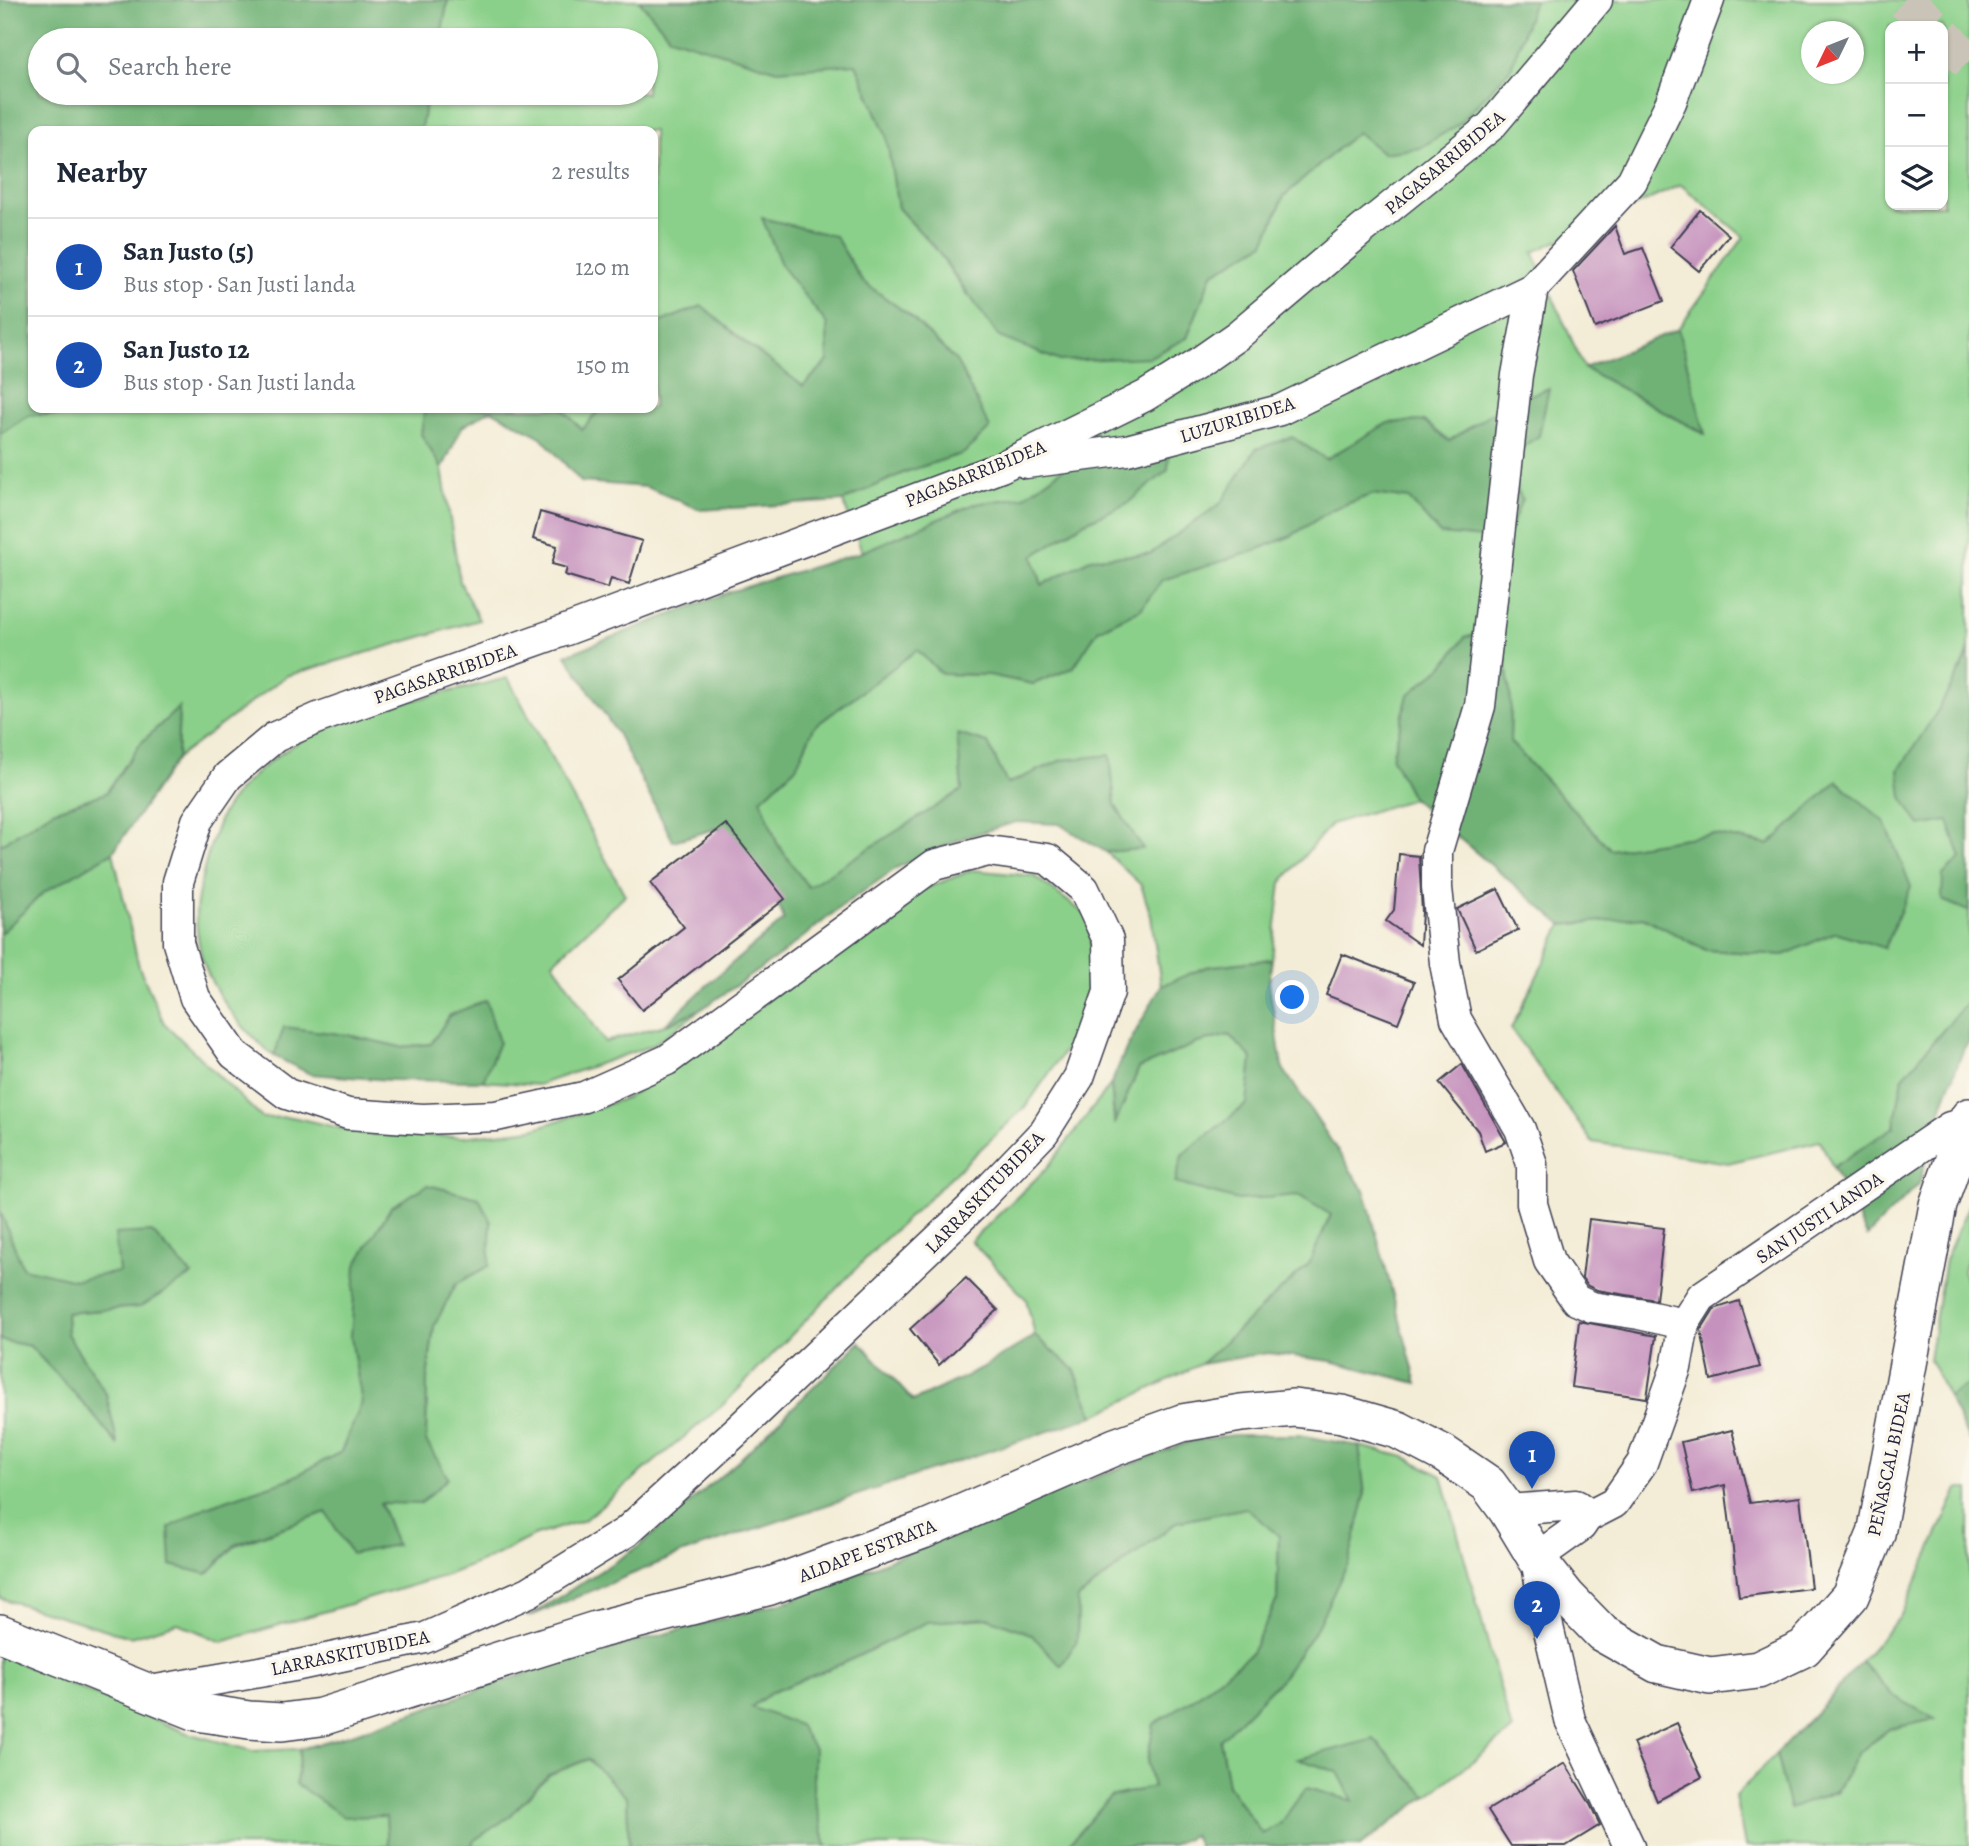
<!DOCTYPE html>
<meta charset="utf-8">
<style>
body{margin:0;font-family:Alegreya,serif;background:#f2f2f3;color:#1f2937}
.controls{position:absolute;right:21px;top:21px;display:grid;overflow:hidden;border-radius:14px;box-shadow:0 2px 5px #0004}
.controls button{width:63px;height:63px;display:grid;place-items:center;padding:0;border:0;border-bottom:2px solid #e0e1e3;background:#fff;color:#1f2937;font:35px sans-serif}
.compass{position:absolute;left:1801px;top:21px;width:63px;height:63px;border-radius:50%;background:#fff;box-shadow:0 2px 5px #0004;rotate:227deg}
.you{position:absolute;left:1293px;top:998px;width:24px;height:24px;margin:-18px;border:5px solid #fff;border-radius:50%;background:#1a73e8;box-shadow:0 0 0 10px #1a73e833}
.badge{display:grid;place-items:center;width:46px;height:46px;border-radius:50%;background:#d1495b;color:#fff;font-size:23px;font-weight:700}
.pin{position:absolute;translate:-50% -58px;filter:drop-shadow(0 2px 4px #0008)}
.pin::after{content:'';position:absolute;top:37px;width:24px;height:21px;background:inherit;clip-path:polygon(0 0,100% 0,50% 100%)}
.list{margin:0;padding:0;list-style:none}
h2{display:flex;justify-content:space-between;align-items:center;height:91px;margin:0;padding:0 28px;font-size:30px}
h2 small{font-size:23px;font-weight:400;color:#747a83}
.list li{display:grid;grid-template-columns:46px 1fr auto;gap:21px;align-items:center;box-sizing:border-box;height:98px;padding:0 28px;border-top:2px solid #e0e1e3}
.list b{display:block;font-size:26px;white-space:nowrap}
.list p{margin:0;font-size:23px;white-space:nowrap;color:#747a83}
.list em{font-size:23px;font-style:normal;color:#747a83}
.icon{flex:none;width:38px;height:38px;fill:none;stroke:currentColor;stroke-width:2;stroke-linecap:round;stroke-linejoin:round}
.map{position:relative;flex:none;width:1969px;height:1846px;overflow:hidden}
.search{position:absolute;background:#fff;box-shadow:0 2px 5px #0004;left:28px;top:28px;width:630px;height:77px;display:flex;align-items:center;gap:18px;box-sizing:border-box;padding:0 24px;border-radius:38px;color:#747a83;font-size:26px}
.panel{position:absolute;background:#fff;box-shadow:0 2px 5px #0004;left:28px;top:126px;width:630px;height:287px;border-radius:14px}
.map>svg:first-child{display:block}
.green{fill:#8bd08a;stroke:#567962;stroke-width:2;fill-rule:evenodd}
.forest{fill:#70b276;stroke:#496a58;stroke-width:2}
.building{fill:#c591bd}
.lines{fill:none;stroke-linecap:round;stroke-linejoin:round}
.motorway-tunnel{stroke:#c9c4b7;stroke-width:38;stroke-dasharray:38 19;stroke-linecap:butt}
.minor-casing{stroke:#414052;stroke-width:33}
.tertiary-casing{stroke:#414052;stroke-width:40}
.minor{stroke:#fff;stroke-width:30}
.tertiary{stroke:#fff;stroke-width:37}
.labels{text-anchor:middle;stroke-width:7;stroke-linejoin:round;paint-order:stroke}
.street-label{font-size:19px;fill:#22223b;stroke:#fbf7ec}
</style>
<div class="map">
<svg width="1969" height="1846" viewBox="0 0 1969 1846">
<rect width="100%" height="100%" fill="#fbf7ec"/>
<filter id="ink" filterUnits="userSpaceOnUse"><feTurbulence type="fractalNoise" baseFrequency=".0143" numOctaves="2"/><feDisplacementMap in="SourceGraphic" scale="14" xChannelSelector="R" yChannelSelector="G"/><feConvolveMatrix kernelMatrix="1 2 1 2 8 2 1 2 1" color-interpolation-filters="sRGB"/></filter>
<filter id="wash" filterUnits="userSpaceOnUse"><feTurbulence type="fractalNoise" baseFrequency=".00686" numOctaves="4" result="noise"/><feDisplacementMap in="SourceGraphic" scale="28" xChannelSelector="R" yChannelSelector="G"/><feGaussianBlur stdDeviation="1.57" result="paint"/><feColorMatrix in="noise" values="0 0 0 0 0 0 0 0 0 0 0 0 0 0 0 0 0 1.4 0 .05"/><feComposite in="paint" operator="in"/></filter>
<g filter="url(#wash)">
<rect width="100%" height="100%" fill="#f3ecd6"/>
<g class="green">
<path d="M 448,0 L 639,0 L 670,37 L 777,70 L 856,63 L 886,135 L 898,208 L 936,249 L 968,296 L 1187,338 L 1212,274 L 1264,243 L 1284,196 L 1357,132 L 1536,0 L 1969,0 L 1969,648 C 1959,687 1921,736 1899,771 L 1948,821 L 1961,858 L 1943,875 L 1969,911 L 1969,1000 L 1903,1077 L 1894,1127 L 1833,1167 L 1820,1141 L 1728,1163 L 1592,1142 L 1511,1029 L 1562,925 L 1643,917 L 1706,950 L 1783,955 L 1836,932 L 1884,948 L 1837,781 L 1769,845 L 1712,834 L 1611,850 L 1510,742 L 1511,702 L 1465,637 L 1445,664 L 1408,696 L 1392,758 L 1413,799 L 1331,824 L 1281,883 L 1272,959 L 1206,967 L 1161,986 L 1151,916 L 1141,885 L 1106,852 L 1142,848 L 1115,805 L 1110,756 L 1062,760 L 1007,784 L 988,743 L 958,734 L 962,790 L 808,887 L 777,843 L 761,799 L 796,767 L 814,727 L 917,649 L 942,674 L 989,675 L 1033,684 L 1073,668 L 1098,630 L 1141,609 L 1162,580 L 1251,552 L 1291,536 L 1333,509 L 1373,494 L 1409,499 L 1440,534 L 1503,460 L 1505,404 L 1449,441 L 1423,421 L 1388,423 L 1326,459 L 1292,437 L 1256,449 L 1221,503 L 1150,554 L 1092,558 L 1042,586 L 1033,556 L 1085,522 L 1128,503 L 1064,468 L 1024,497 L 974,504 L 862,552 L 843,501 L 905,472 L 964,453 L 957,362 L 909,315 L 862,281 L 835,236 L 782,267 L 827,324 L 828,361 L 803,386 L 748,345 L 702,306 L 653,325 L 653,131 L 420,131 L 428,93 L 646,93 L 646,40 L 440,40 ZM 1890,26 L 1943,26 L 1943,205 L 1890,205 ZM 1812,32 L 1854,32 L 1854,74 L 1812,74 ZM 1681,185 L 1744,237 L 1678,329 L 1704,434 L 1584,368 L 1533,252 Z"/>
<polygon points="127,408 425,408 421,434 442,469 460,582 479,620 286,676 177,758 179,708 141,743 106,793 53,811 0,845 0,434 29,415 124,415"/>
<polygon points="562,408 601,408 582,430"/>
<path d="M 508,678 L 625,895 L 553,962 L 605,1042 L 665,1025 L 703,1008 L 653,1045 L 538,1085 L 483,1081 L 499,1042 L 450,1015 L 431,1044 L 400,1047 L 348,1035 L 284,1028 L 274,1056 C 244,1031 218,1002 204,964 C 199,950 197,931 196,917 C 195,897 213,832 222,814 C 238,785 276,754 304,739 C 360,707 445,694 508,678 Z"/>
<path d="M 113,852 L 139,967 L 164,1023 L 262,1118 L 292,1117 L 366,1134 L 462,1137 L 533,1129 L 626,1098 L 694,1053 L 904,897 L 972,870 L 1034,876 L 1089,917 L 1092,971 L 1078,1031 L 1027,1105 L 880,1244 L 725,1403 L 584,1520 L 533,1536 L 490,1558 L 444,1576 L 222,1642 L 178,1623 L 130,1637 L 0,1598 L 0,1340 L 30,1346 L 86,1406 L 117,1444 L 106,1394 L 67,1334 L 66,1313 L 140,1307 L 120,1272 L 75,1280 L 23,1268 L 0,1211 L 0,934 L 43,893 ZM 428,1185 L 479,1198 L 489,1265 L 456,1284 L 434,1326 L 427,1379 L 426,1441 L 380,1502 L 396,1545 L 326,1512 L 236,1545 L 207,1574 L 171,1565 L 206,1507 L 292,1478 L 341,1452 L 362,1403 L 351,1337 L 391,1207 Z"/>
<polygon points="1229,1035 1252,1058 1247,1104 1182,1155 1238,1200 1298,1195 1331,1214 1309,1264 1201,1364 1094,1416 1074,1369 1035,1336 1026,1299 971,1241 1047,1168 1111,1084 1114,1122 1139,1068 1197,1043"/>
<polygon points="1969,1204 1969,1253 1963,1271 1969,1295 1969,1384 1948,1397 1929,1359 1945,1260"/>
<polygon points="1359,1446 1405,1457 1442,1476 1512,1731 1427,1796 1374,1739 1299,1759 1338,1772 1354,1801 1306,1788 1280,1824 1262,1834 1228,1785 1220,1740 1281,1679 1365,1496"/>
<polygon points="1958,1489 1969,1489 1969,1846 1745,1846 1735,1796 1776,1754 1790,1808 1836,1792 1858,1753 1889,1729 1934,1719 1892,1695 1861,1661 1900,1617"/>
<polygon points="1246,1508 1279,1535 1277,1600 1251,1653 1197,1696 1154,1724 1147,1762 1153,1787 1110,1797 1067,1846 826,1846 813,1791 814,1749 750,1708 772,1692 846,1662 927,1622 989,1618 1031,1634 1077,1641 1078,1598 1177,1522"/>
<polygon points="0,1655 187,1733 253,1751 300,1749 296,1784 344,1816 386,1815 388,1846 0,1846"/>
<polygon points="589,1759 627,1798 629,1846 472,1846 473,1841 510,1816 548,1775"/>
</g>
<g class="forest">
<polygon points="0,0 448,0 440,40 40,40 40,93 428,93 420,131 33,131 33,408 127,408 124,415 29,415 0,434"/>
<polygon points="639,0 1536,0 1533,4 1511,68 1459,124 1420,148 1383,153 1357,132 1284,196 1264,243 1212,274 1187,338 1150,357 1060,361 999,337 936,249 898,208 886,135 856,64 777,70 670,37"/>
<polygon points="762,218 835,236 862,281 909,315 957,362 990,428 964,453 905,472 843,501 701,510 646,487 581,482 541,437 491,410 462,427 442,469 421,434 425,408 562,408 582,430 601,408 653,408 653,325 702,306 748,345 803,386 828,361 827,324 782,267"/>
<polygon points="1678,329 1705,434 1584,368"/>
<polygon points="1549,388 1539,436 1503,460 1522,499 1506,540 1440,534 1409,499 1373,494 1333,509 1291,536 1251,552 1162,580 1141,609 1098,630 1073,668 1033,684 989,675 942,674 917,650 814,727 796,767 761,799 777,843 808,887 962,790 957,734 988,743 1007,784 1062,760 1110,755 1115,805 1143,849 1106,852 1059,824 1016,822 963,838 898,867 842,906 782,954 703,1008 665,1025 717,976 784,920 771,884 719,828 673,841 618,735 566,655 729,592 862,552 974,504 1024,497 1064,468 1169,453 1168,470 1128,503 1085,522 1033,556 1042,585 1092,558 1150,554 1221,503 1256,449 1292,437 1326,459 1388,423 1424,421 1449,441 1505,404"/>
<polygon points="1502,630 1511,702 1510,742 1611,850 1712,834 1769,845 1837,781 1885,822 1911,887 1884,948 1836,932 1784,955 1706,950 1643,917 1562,925 1413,799 1392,758 1408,695 1445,664 1465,637"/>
<polygon points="1969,648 1969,911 1968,911 1942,900 1943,875 1961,858 1948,821 1920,826 1902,797 1899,770 1938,710 1966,660"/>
<polygon points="179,707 177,758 113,852 43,893 0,934 0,845 53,811 106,793 141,743"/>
<polygon points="1272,959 1269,982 1282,1067 1365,1192 1417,1383 1331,1361 1268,1353 1201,1364 1309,1264 1331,1215 1298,1195 1238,1200 1175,1183 1182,1155 1247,1104 1252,1058 1229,1035 1197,1043 1139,1068 1115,1124 1111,1084 1126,1049 1161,986 1206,967"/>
<polygon points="486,1000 499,1042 483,1081 390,1080 310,1074 274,1056 284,1027 348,1035 400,1047 431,1044 450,1015"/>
<polygon points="1969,1000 1969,1042 1964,1048 1943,1103 1919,1184 1867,1236 1833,1167 1894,1127 1903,1077"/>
<polygon points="428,1185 479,1198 491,1222 489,1266 456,1284 434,1326 427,1379 426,1441 448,1478 420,1504 380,1503 396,1545 351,1554 326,1512 236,1544 207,1574 171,1565 169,1528 206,1507 292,1478 341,1452 362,1403 351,1337 356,1265 391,1207"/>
<polygon points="0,1211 23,1268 75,1280 119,1272 115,1234 152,1232 192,1275 140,1307 66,1313 67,1334 106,1394 118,1445 86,1406 30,1346 0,1340"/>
<polygon points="1035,1336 1074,1369 1094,1416 683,1553 528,1617 638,1547 737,1462 860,1342 913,1401 975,1372"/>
<polygon points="1969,1384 1969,1440 1948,1397"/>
<polygon points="1234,1435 1299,1435 1359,1446 1365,1496 1349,1561 1316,1629 1281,1679 1220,1740 1228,1785 1262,1834 1280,1824 1306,1788 1353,1801 1338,1772 1298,1759 1374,1739 1427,1796 1360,1846 1198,1846 1193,1835 1170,1846 1067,1846 1110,1797 1153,1787 1147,1762 1154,1724 1197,1696 1251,1653 1277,1600 1279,1536 1246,1508 1177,1522 1078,1598 1077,1641 1061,1666 1031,1634 989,1618 927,1622 846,1662 772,1692 751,1707 799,1725 814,1749 813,1791 826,1846 629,1846 627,1798 588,1759 548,1775 510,1816 473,1841 472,1846 388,1846 386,1816 344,1817 296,1784 300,1749 355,1733 550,1665 791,1600 1056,1492 1191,1441"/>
<polygon points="1861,1661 1892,1695 1935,1719 1889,1729 1858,1753 1836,1791 1790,1809 1776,1754 1823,1706"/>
</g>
<g id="blocks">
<g class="building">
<polygon points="1700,210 1729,235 1699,271 1670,247"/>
<polygon points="1615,226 1625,254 1643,248 1664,301 1595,328 1573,271"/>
<polygon points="540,512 642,541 629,584 611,578 608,588 565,575 567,568 552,564 557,546 533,539"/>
<polygon points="726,824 785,899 642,1010 618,980 684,927 650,883"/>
<polygon points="1399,854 1419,856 1422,912 1420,945 1386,921 1394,910"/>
<polygon points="1498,889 1518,930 1476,950 1457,909"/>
<polygon points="1342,954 1414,982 1398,1023 1326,995"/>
<polygon points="1462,1064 1506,1142 1485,1151 1478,1131 1439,1083"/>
<polygon points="1589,1219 1664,1228 1656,1300 1597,1290 1588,1286 1582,1278"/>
<polygon points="966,1278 998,1310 939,1365 910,1329"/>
<polygon points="1739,1301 1760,1367 1711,1380 1701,1330 1714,1309"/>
<polygon points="1579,1321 1656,1336 1647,1398 1571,1387"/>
<polygon points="1732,1430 1750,1503 1800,1497 1811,1588 1739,1597 1725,1485 1693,1493 1681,1442"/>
<polygon points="1677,1723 1702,1777 1657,1801 1633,1743"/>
<polygon points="1565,1763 1589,1802 1600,1825 1566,1846 1511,1846 1488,1810"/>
</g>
</g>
</g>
<g filter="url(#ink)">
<use href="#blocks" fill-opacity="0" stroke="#414052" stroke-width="2"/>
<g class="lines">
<g class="motorway-tunnel">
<polyline points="1904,0 1933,26"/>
<polyline points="1943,36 1969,61"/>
</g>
<g class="minor-casing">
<g id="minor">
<polyline points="1533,288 1517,375 1480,706 1437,851 1437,888 1445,963 1456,1019 1520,1129 1532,1164 1532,1204 1549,1261 1576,1300 1592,1307 1639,1314 1684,1324"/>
<polyline points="1026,463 1127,450 1280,410 1533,288 1632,181 1671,102 1709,0"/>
<polyline points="1507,1510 1576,1505 1583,1510 1587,1517 1581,1526 1536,1558 1546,1618 1570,1720 1629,1846"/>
<polyline points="1587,1517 1614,1503 1642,1463 1676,1368 1684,1324 1701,1297 1950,1127 1965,1124"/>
<polyline points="144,1692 294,1666 425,1638 529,1592 626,1532 741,1427 972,1207 1044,1132 1079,1077 1109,992 1108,940 1084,889 1048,859 988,851 934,865 667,1060 584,1097 496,1116 423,1119 348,1114 287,1094 234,1054 195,998 178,943 178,882 197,821 228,776 275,737 318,718 566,630 1001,467 1145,396 1195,365 1238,335 1363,229 1491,126 1597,0"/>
</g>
</g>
<g class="tertiary-casing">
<polyline id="tertiary" points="0,1633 197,1712 249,1720 282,1722 321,1717 596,1630 770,1586 923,1530 1115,1447 1182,1423 1241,1413 1294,1408 1342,1414 1398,1430 1444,1454 1488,1484 1507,1510 1536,1558 1567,1597 1602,1633 1657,1664 1710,1676 1758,1670 1804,1648 1850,1596 1876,1534 1938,1205 1969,1117"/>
</g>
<use href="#minor" class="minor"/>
<use href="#tertiary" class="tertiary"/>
</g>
</g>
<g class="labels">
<g class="street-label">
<text transform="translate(1444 162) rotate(-40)" y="7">PAGASARRIBIDEA</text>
<text transform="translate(1237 419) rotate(-17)" y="7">LUZURIBIDEA</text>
<text transform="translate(975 473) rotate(-22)" y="7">PAGASARRIBIDEA</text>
<text transform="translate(445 673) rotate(-19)" y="7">PAGASARRIBIDEA</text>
<text transform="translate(984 1192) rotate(-46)" y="7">LARRASKITUBIDEA</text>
<text transform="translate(1819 1217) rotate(-34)" y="7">SAN JUSTI LANDA</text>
<text transform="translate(1888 1464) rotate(-78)" y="7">PEÑASCAL BIDEA</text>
<text transform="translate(867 1550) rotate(-21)" y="7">ALDAPE ESTRATA</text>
<text transform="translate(350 1652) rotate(-12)" y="7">LARRASKITUBIDEA</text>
</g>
</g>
</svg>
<div class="controls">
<button>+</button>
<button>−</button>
<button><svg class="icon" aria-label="layers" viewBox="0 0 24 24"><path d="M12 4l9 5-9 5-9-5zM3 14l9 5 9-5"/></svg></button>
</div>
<svg class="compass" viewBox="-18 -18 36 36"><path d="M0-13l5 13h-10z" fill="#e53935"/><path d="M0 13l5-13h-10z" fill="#747a83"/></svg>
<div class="you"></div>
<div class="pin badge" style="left:1532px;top:1489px;background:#1a4fb4">1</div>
<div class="pin badge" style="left:1537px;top:1639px;background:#1a4fb4">2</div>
<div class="search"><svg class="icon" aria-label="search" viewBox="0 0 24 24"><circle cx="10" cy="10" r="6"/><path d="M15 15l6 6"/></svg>Search here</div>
<section class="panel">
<h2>Nearby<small>2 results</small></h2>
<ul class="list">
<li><span class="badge" style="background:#1a4fb4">1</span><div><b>San Justo (5)</b><p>Bus stop · San Justi landa</p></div><em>120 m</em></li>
<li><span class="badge" style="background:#1a4fb4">2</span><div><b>San Justo 12</b><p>Bus stop · San Justi landa</p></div><em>150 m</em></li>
</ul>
</section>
</div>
